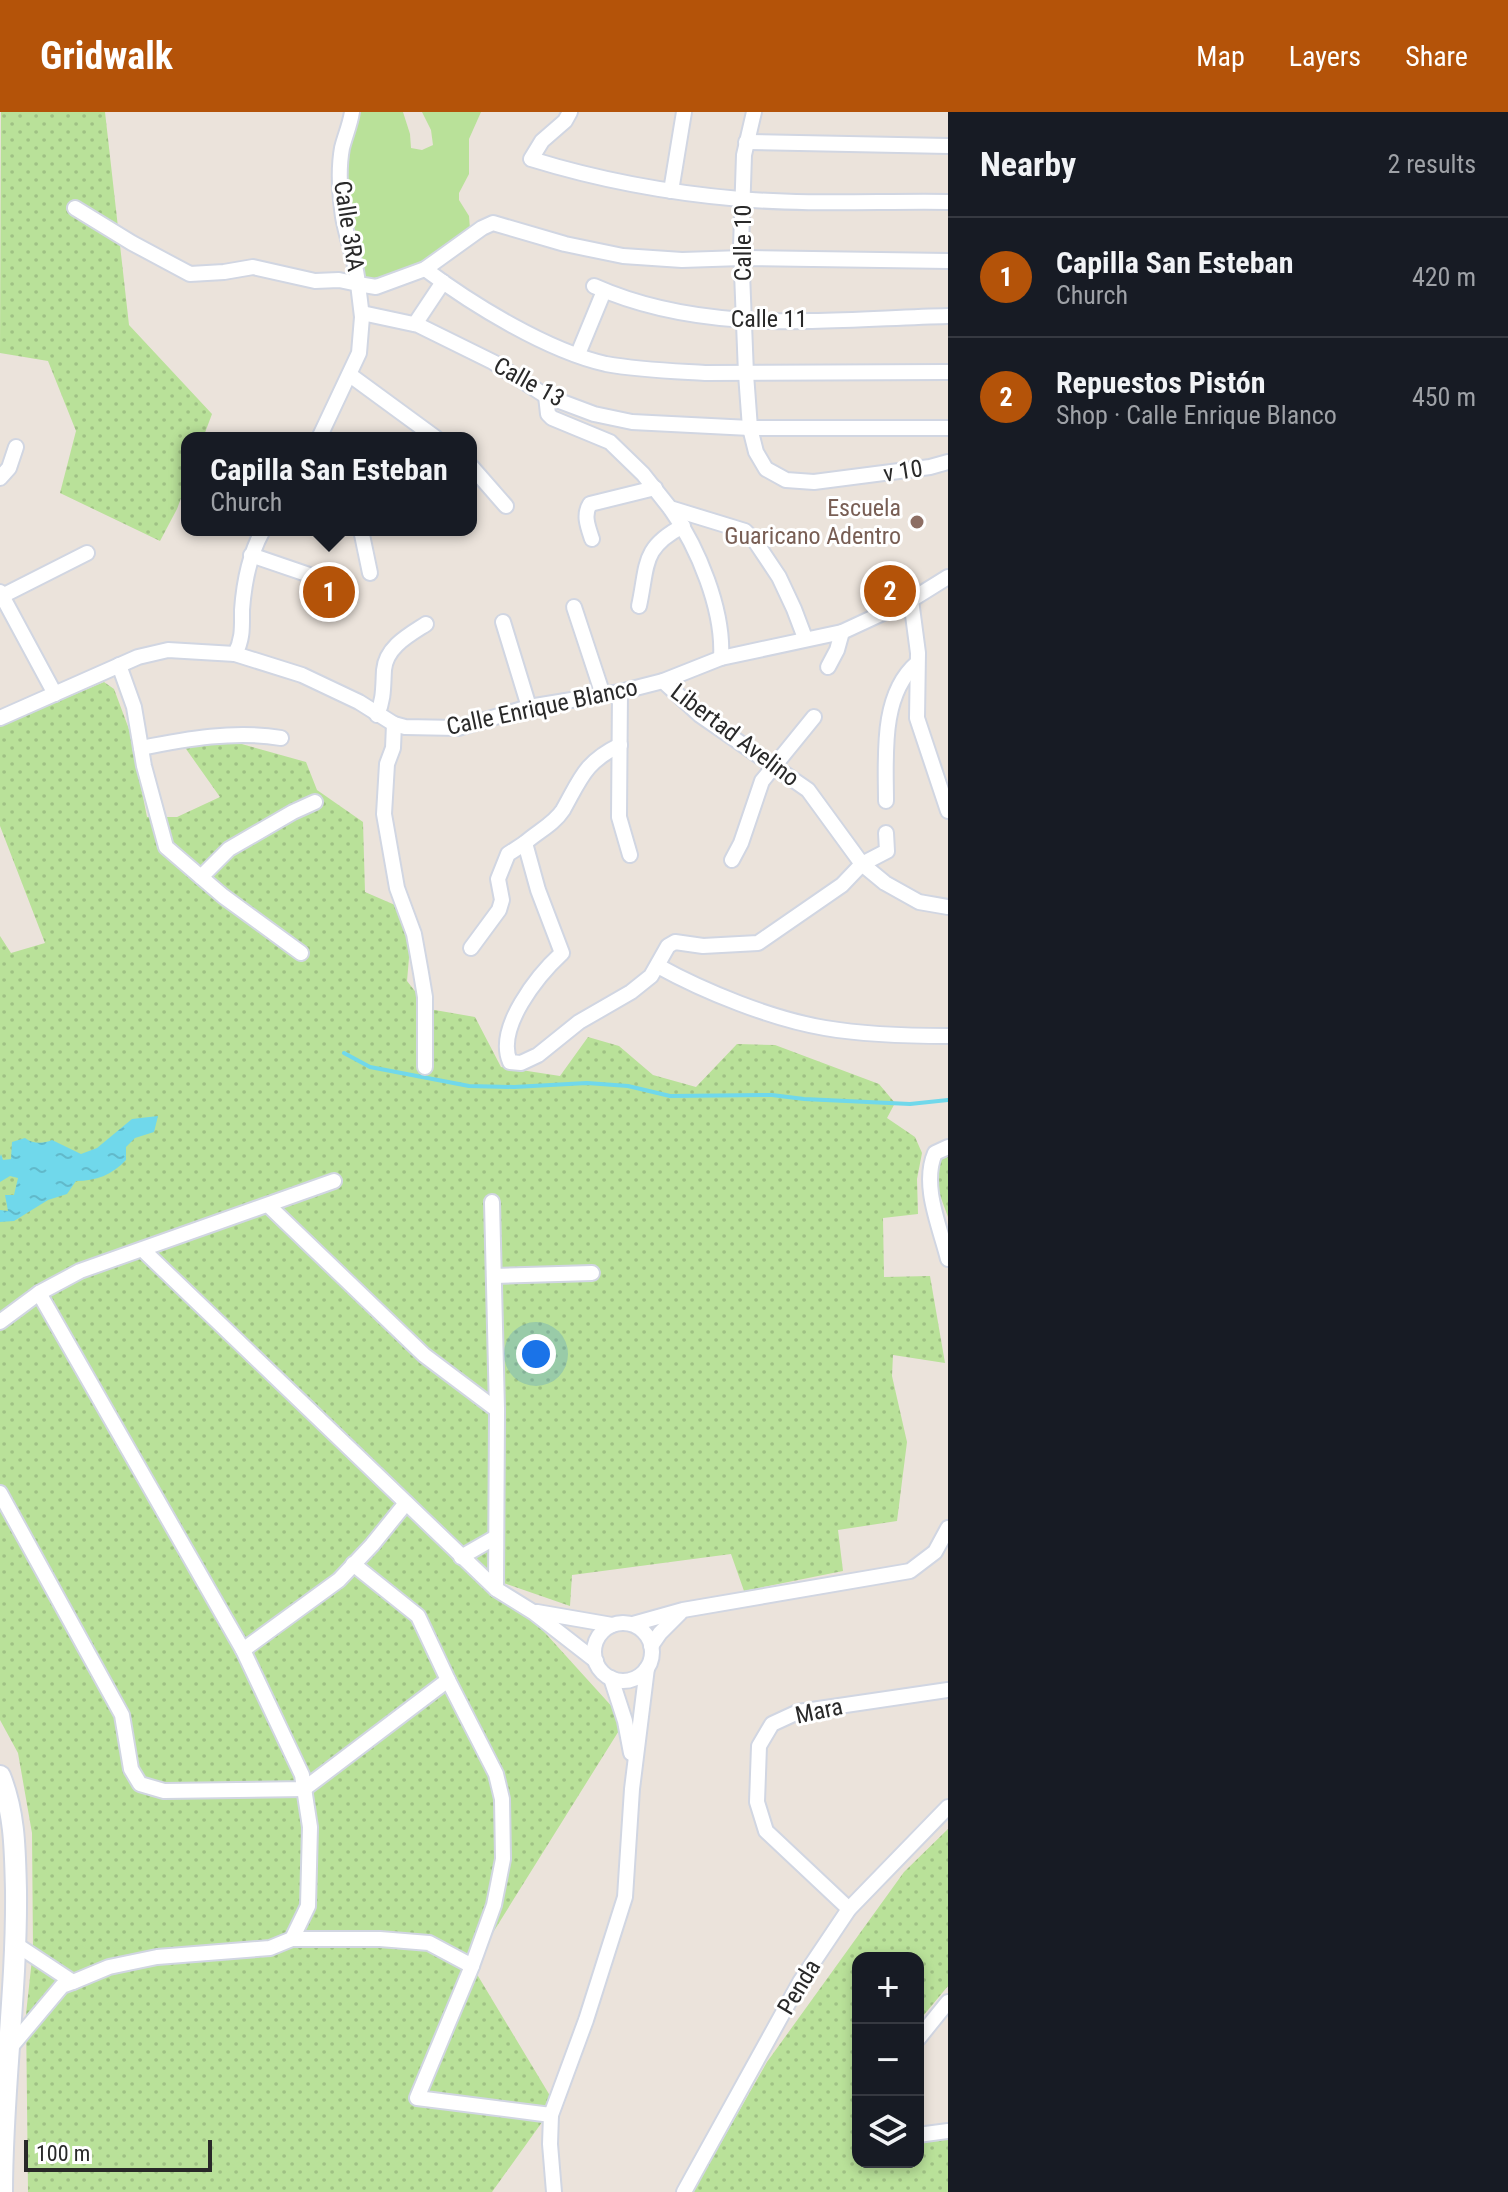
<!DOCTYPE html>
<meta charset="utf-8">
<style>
body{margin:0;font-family:"Roboto Condensed",sans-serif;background:#242831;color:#f1f3f6}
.controls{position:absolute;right:24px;bottom:24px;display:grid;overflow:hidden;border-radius:16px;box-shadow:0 4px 12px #0003}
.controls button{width:72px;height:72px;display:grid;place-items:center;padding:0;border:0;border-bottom:2px solid #363941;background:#171b24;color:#f1f3f6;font:40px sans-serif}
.scale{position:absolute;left:24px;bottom:20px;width:188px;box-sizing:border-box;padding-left:8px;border:4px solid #292929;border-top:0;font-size:22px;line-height:28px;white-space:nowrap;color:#292929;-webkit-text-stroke:6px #fff;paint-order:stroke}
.you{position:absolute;left:536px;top:1242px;width:28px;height:28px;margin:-20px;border:6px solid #fff;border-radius:50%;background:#1a73e8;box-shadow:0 0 0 12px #1a73e833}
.badge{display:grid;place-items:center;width:52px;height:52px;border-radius:50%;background:#b45309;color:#fff;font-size:26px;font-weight:700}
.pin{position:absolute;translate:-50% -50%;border:4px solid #fff;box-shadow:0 2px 8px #0006}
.popup{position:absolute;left:181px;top:320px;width:296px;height:104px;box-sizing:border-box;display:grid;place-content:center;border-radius:16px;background:#171b24;filter:drop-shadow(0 2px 6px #0005);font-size:26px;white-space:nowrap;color:#9ea1a6}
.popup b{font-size:30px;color:#f1f3f6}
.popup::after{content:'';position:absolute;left:50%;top:100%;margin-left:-16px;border:16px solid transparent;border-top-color:#171b24}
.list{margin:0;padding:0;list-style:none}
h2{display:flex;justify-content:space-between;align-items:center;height:104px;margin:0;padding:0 32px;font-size:34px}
h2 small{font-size:26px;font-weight:400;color:#9ea1a6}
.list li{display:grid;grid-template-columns:52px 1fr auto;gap:24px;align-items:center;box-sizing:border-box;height:120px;padding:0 32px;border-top:2px solid #363941}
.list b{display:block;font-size:30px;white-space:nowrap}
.list p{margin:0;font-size:26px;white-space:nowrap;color:#9ea1a6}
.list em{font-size:26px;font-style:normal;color:#9ea1a6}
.icon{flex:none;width:44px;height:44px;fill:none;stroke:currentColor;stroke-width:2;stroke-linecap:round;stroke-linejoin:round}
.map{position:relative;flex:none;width:948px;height:2080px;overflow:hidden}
header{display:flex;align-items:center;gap:48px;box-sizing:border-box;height:112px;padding:0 40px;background:#b45309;color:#fff}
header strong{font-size:38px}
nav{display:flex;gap:44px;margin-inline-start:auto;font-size:28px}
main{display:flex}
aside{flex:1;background:#171b24}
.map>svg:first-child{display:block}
.grass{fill:url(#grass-dots)}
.park{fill:#b9e199}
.water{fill:url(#water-ripples)}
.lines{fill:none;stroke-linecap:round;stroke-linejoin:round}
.stream{stroke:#70d8eb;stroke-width:4}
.street-casing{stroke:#d1d6e2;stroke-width:18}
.secondary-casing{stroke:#d1d6e2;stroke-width:24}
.street{stroke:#fff;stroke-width:14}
.secondary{stroke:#fff;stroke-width:20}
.education-dot{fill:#8d6e63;stroke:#fff;stroke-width:3}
.labels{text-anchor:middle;stroke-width:6;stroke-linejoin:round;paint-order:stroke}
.street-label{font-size:24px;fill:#292929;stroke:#fff}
.education-label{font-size:24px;fill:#785e54;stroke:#fff;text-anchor:end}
</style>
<header>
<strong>Gridwalk</strong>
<nav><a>Map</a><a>Layers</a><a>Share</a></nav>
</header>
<main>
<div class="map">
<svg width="948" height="2080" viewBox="0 0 948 2080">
<defs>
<pattern id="grass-dots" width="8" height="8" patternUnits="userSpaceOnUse" patternTransform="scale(2)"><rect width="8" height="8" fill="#b9e199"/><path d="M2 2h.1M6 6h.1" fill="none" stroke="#9fc184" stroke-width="1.8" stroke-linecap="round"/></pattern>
<pattern id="water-ripples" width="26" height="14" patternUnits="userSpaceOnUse" patternTransform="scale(2)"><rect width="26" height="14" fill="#70d8eb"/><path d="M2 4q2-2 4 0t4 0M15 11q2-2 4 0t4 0" fill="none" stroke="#61b9ca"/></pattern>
</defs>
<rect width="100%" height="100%" fill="#ebe3db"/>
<g class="grass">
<polygon points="1,0 105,0 129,213 212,302 203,326 187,326 187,370 177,397 160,429 60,381 76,319 48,249 0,241"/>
<polygon points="104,570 114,577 130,620 147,705 177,705 220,685 179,627 213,624 306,650 317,678 363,710 365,780 395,793 412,811 407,869 429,897 475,905 501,955 560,964 588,925 619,934 653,963 696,975 737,932 775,933 879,972 895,991 887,1006 915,1025 922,1041 917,1067 918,1102 883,1106 884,1165 930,1164 945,1251 893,1243 892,1264 907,1330 897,1409 838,1418 843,1459 744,1479 731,1442 572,1463 570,1494 498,1469 625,1609 472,1854 555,1992 492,2080 28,2080 26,1902 33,1838 32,1721 18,1641 0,1608 0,824 11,841 45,831 0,714 0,614"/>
<polygon points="948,1045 948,1105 934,1067 941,1046"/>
<polygon points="948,1717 948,1874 918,1910 918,1846 858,1846 858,2050 918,2050 918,2031 948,2026 948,2080 693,2080 767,1950 904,1760"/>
</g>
<polygon class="park" points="357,0 403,0 410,22 411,36 422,38 433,33 431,18 422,0 481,0 469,27 469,62 459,81 459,88 469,104 470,117 412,159 365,171 345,90 348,37"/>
<path class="water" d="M 158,1004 L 154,1020 L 135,1026 L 126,1035 L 126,1048 C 112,1063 96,1069 76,1069 L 67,1082 L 48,1088 L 14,1109 L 0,1110 L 0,1098 L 8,1099 L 5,1083 L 14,1083 L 18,1066 L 10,1064 L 0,1070 L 0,1045 L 1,1042 L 3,1048 L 11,1047 L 12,1030 L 25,1026 C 33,1032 43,1032 52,1028 L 81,1042 L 97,1036 L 132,1007 Z"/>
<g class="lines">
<polyline class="stream" points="344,941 370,955 469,974 514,975 587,971 628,974 670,984 772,983 804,987 910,992 948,988"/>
<g class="street-casing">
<g id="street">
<path d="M 352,0 C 350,13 345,24 342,36 C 338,58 340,84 343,105 C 347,128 356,149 358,172 L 376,175 L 425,157 L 482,116 L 493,111 L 565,132 L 623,144 L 682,148 L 742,146 L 948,149"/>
<path d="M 570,0 L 565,9 L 542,29 L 531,47 C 599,68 669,81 740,87 C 807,93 880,89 948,90"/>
<polyline points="754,0 744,43 741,135 746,262 750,316 756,340 766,357 786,368 814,370 930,355 948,350"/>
<polyline points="746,30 948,34"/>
<polyline points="671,79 684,0"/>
<polyline points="75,96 132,131 190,162 224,160 253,155 315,169 339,168 358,172 362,205 359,241 319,326"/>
<path d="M 425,157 C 473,193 548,239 606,252 C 639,258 672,259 705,261 L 948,260"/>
<path d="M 594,174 C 706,224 829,207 948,204"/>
<polyline points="362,201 418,213 493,250 546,284 594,302 632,310 750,316 948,316"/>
<polyline points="415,212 443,170"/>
<polyline points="578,242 604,179"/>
<polyline points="350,263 436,326"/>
<polyline points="546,284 548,302 552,306 610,330 643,362 670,396 745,419 755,429 779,465 794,497 805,526"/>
<polyline points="471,354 506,394"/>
<polyline points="0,366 9,356 16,335"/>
<path d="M 670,396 C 698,435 724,498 721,546"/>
<polyline points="361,418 370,461"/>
<path d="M 592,427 C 588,415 583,403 590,392 L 655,376"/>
<polyline points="251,443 324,468"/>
<polyline points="0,480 55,582"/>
<polyline points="0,485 87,441"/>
<polyline points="911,488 918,541 917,606 948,699"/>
<path d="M 639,494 C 648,453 641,436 683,414"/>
<polyline points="574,495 603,583"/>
<polyline points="503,510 529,595"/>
<path d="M 235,542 C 243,527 242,515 242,498 C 244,470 249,443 263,418"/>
<polyline points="119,553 134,595 144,654 166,735 223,784 301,841"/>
<polyline points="828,555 837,538 842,520"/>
<polyline points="663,569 700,603 808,678 862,752 885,771 919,790 948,795"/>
<polyline points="620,580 619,705 630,743"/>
<path d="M 377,603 C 384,587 383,575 384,558 C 386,535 409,523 426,512"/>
<polyline points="0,606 138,545 168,538 235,542 302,563 359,590 394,612 405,615 458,616 529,595 620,580 663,569 721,546 842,520 911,488 948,465"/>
<polyline points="394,612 393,636 387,652 384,702 397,776 414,822 421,861 425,885 425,955"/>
<path d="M 620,633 C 585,650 581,666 563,698 C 554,712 537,720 525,731 L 538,778 L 562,841 C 538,863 495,916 510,950 L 521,951 L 538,943 L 579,910 L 631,880 L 651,864 L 668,834 L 675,830 L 703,834 L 758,831 L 842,773 L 862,752 L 887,739 L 886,721"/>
<path d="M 141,636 C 186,627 235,618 281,626"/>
<path d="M 886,689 C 886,645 880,583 917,551"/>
<polyline points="732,748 741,731 762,669 814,605"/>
<polyline points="201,765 229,737 293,700 315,690"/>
<polyline points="471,836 499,798 502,788 498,767 508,742 525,731"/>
<path d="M 658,854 C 705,880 772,907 825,916 C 866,923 907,924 948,924"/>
<path d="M 948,1035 L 935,1041 C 921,1073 940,1115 948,1147"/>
<polyline points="492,1090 497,1298 496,1477"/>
<polyline points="269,1094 424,1243 497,1298"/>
<polyline points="143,1138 496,1477 533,1500 596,1549"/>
<polyline points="494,1164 592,1161"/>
<polyline points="0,1210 39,1181 80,1159 334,1069"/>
<polyline points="0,1381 122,1603 131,1657 140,1672 164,1679 304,1677 448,1568 418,1504 353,1452"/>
<polyline points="461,1445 496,1425"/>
<polyline points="537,1500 612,1513"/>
<circle cx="623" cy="1540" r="29"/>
<polyline points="633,1512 683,1498 910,1459 935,1440 948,1416"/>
<polyline points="651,1534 660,1521 680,1501"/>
<polyline points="243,1538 339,1468 372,1433 406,1391"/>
<polyline points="611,1566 625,1609 631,1641"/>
<polyline points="849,1797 766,1719 757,1690 759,1634 772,1612 798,1600 948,1578"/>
<polyline points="292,1827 380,1827 429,1831 472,1854 494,1793 503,1747 502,1687 496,1662 448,1568"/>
<polyline points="17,1833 73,1870"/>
<polyline points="472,1854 417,1986 551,2003"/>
<polyline points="918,1927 948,1890"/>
<polyline points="10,1936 62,1874 73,1870 109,1855 157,1845 270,1836 292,1827 308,1794 310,1715 302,1663 243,1538 39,1181"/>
<polyline points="918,2023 948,2019"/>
<polyline points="554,2080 550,2032 551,2003 586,1908 625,1785 632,1677 647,1556"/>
<polyline points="684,2080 800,1870 849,1797 948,1695"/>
</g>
</g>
<g class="secondary-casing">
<path id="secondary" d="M 0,1664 C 15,1701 15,1739 16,1779 C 17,1880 2,1979 2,2080"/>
</g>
<use href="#street" class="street"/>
<use href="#secondary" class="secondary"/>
</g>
<circle class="education-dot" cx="917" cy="410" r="8"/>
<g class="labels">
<g class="street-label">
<text transform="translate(349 114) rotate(81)" y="8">Calle 3RA</text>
<text transform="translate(743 131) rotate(-90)" y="8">Calle 10</text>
<text x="769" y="215">Calle 11</text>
<text transform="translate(529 270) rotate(29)" y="8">Calle 13</text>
<text transform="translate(903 359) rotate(-9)" y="8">v 10</text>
<text transform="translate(542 595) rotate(-12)" y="8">Calle Enrique Blanco</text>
<text transform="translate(735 623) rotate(37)" y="8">Libertad Avelino</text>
<text transform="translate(819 1599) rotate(-12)" y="8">Mara</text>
<text transform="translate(799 1875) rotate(-59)" y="8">Penda</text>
</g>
<g class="education-label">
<text x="901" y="404">Escuela<tspan x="901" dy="28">Guaricano Adentro</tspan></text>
</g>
</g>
</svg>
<div class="controls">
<button>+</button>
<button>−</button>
<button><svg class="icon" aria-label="layers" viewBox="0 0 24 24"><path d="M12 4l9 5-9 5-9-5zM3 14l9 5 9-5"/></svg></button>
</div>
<div class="scale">100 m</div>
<div class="you"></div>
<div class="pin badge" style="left:329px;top:480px">1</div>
<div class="popup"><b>Capilla San Esteban</b>Church</div>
<div class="pin badge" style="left:890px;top:479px">2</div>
</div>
<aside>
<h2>Nearby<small>2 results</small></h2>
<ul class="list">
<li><span class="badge">1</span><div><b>Capilla San Esteban</b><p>Church</p></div><em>420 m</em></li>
<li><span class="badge">2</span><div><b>Repuestos Pistón</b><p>Shop · Calle Enrique Blanco</p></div><em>450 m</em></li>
</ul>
</aside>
</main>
